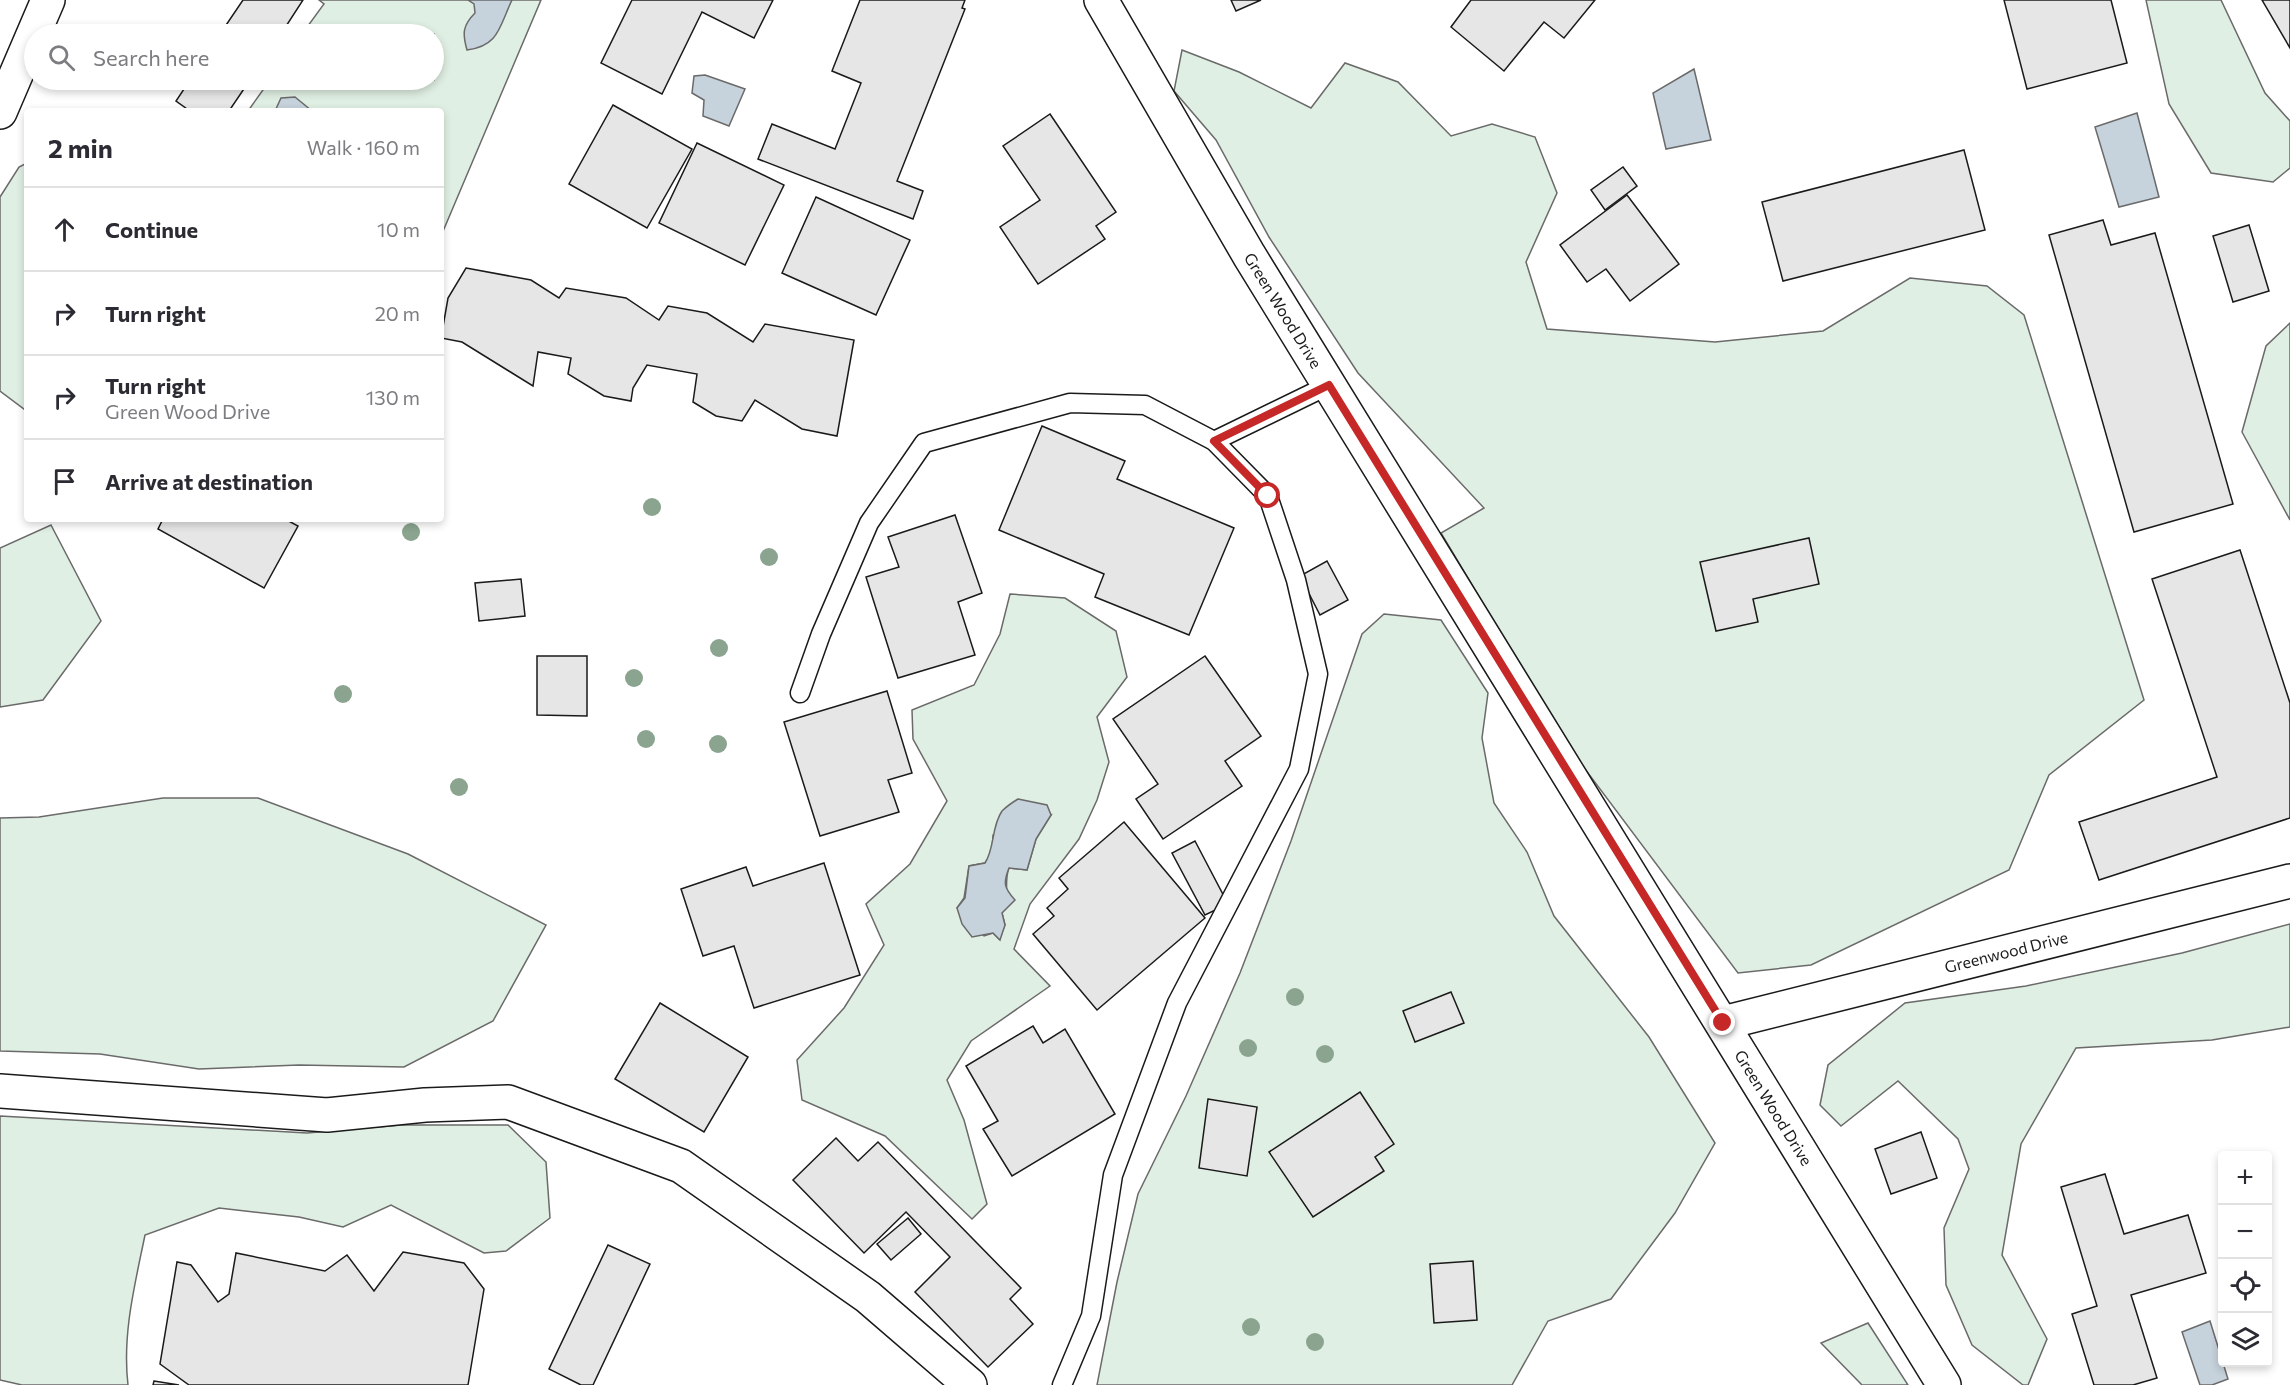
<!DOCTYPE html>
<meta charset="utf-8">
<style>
body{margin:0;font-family:Commissioner,sans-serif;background:#f2f2f3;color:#2b2b33}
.controls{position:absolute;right:18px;bottom:18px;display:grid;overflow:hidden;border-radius:6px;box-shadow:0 3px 9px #0003}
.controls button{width:54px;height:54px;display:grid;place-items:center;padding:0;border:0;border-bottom:2px solid #e1e1e2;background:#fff;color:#2b2b33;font:30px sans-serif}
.stop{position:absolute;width:18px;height:18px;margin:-14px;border:4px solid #c62828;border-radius:50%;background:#fff}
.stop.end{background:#c62828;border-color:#fff;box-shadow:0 2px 6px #0008}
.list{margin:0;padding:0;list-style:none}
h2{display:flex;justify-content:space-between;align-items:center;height:78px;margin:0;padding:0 24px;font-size:26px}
h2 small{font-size:20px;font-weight:400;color:#7c7c81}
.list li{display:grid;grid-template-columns:39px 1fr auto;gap:18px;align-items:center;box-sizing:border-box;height:84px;padding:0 24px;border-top:2px solid #e1e1e2}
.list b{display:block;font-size:22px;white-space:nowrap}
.list p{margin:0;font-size:20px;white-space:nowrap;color:#7c7c81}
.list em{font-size:20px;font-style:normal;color:#7c7c81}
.icon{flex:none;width:33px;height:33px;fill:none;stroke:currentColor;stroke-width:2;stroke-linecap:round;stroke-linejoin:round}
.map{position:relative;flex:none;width:2290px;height:1385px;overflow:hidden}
.search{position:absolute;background:#fff;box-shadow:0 3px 9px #0003;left:24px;top:24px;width:420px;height:66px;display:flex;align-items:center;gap:15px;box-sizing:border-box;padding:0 21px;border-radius:33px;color:#7c7c81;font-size:22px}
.panel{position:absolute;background:#fff;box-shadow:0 3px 9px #0003;left:24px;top:108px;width:420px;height:414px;border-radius:6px}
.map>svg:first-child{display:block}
.green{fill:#e0efe3;stroke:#6a6a6a;stroke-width:1.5;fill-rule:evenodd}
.water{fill:#c6d2dc;stroke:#6a6a6a;stroke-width:1.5}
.building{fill:#e6e6e6;stroke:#1a1a1a;stroke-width:1.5}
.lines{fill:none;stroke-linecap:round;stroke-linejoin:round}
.lane-casing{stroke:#1a1a1a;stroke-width:21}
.street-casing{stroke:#1a1a1a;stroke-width:36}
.lane{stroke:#fff;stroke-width:18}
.street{stroke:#fff;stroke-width:33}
.tree{fill:#8aa48f}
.route{stroke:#c62828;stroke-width:8}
.labels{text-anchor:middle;stroke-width:4.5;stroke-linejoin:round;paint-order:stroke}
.street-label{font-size:16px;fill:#1a1a1a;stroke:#fff}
</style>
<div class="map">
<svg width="2290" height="1385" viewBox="0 0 2290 1385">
<rect width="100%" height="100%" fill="#fff"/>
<g class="green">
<polygon points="319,0 541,0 441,236 441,111 248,111 270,80 434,80 434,34 302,34 324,4"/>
<polygon points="2146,0 2221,0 2265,93 2290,121 2290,168 2273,182 2211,173 2169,104"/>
<polygon points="1182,50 1239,72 1311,108 1345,63 1398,82 1451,136 1492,124 1535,137 1557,193 1526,262 1547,329 1715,342 1823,331 1910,278 1987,286 2024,315 2144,700 2049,775 2009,870 1811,965 1738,973 1570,749 1441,533 1484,508 1358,373 1269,237 1216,140 1174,91"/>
<polygon points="27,163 27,407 24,409 0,391 0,197 19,167"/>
<polygon points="2290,323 2290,520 2242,432 2266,346"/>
<polygon points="51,525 101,621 43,700 0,707 0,548"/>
<path d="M 1010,594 L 1065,598 L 1116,631 L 1127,677 L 1097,717 L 1109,762 L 1097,800 L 1079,839 L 1030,904 L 1014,949 L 1050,986 L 971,1041 L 947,1080 L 964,1120 L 987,1204 L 972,1219 L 885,1136 L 802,1100 L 797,1060 L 844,1008 L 884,945 L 866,904 L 910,864 L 947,801 L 913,739 L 912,710 L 974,685 L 1000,634 ZM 1051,815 L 1036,839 L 1027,870 L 1009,868 C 1003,883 1011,900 1002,913 L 1005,925 L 999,939 L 993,933 L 984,936 L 957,908 L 964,898 L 969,866 L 985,863 L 992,853 L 993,835 Z"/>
<polygon points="1384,614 1441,620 1488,693 1482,738 1494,803 1527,852 1554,916 1649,1037 1715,1143 1675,1213 1611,1299 1548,1321 1512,1385 1097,1385 1117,1282 1138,1194 1186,1096 1240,973 1291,841 1362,634"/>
<polygon points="163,798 258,798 408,854 546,925 493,1021 404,1067 299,1065 199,1069 100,1054 0,1051 0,818 39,817"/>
<polygon points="2290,924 2290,1027 2212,1040 2076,1048 2021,1144 2002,1255 2047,1339 2028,1385 2023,1385 1972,1345 1946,1285 1944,1228 1969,1169 1958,1139 1898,1081 1841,1126 1820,1105 1828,1065 1905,1003 2026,986 2182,953"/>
<path d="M 0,1116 L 307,1133 L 401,1125 L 508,1125 L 546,1162 L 550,1218 L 506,1251 L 484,1253 L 391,1205 L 343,1227 L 299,1217 L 219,1208 L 145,1235 C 135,1284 122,1334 128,1385 L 22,1385 L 0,1380 Z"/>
<polygon points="1868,1323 1908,1385 1862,1385 1821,1343"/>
</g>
<g class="water">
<path d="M 468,0 L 512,0 C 499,27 499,46 467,50 C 462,33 463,25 475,13 L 474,4 Z"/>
<polygon points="1694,69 1711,140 1666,149 1653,93"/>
<polygon points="705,75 745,89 729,126 703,116 704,100 692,93 694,76"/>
<polygon points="295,97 312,111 275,111 281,98"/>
<polygon points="2137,113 2159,197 2119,207 2095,127"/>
<path d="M 1018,799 L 1047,805 L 1051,815 L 1036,839 L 1027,870 L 1009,868 C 1003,883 1004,888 1015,900 L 1002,913 L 1005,925 L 1000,940 L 993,933 L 972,937 L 962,924 L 957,908 L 965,898 L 969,866 L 985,863 C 995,848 991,827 1002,811 C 1006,807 1013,802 1018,799 Z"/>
<polygon points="2210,1321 2228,1379 2212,1385 2200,1385 2182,1332"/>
</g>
<g class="building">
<polygon points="243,0 303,0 281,34 220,34"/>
<polygon points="632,0 773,0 754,38 702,12 662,94 601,63"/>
<polygon points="860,0 965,0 962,8 965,9 897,181 923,191 913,219 758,159 772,124 835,149 861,83 832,71"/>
<polygon points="1231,0 1261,0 1236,11"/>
<polygon points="1471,0 1595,0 1564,38 1544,22 1504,71 1451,27"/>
<polygon points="2004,0 2111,0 2127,63 2027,89"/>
<polygon points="2262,0 2290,0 2290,48"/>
<polygon points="190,80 250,80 229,111 190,111 176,101"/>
<polygon points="613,105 692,149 647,228 569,184"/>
<polygon points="1050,114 1116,212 1096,226 1105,239 1038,284 1000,227 1040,200 1003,146"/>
<polygon points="697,143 784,185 745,265 659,223"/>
<polygon points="1964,150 1985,230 1783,281 1762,202"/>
<polygon points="1623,167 1637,186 1605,210 1591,190"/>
<polygon points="1627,195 1679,264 1630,301 1606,269 1587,282 1560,245"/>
<polygon points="816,197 910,240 876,315 782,273"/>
<polygon points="2103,220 2111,245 2155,233 2233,504 2134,532 2049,235"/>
<polygon points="2249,225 2269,291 2233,302 2213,236"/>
<polygon points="466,268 531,280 559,298 566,288 626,298 659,320 668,306 707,313 753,342 765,324 854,340 837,436 802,429 755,400 742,421 716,416 693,402 697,374 647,365 633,388 631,401 604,396 568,374 571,358 538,352 533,386 462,342 441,338 448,298"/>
<polygon points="1042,426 1125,461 1117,479 1234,528 1189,635 1095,597 1104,574 999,530"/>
<polygon points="955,515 982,593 958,602 975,655 898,678 866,577 899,567 888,537"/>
<polygon points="163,519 285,519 298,526 264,588 158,529"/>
<polygon points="1809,538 1819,584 1753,599 1758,622 1716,631 1700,562"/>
<polygon points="2240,550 2290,703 2290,818 2099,880 2079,822 2217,777 2152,579"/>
<polygon points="1327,561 1348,600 1320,615 1300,576"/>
<polygon points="521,579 525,616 479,621 475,583"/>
<polygon points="537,656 587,656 587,716 537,715"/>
<polygon points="1205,656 1261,736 1225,761 1242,786 1163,839 1136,799 1158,784 1113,719"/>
<polygon points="887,691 912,773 888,780 899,812 820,836 784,722"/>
<polygon points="1124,822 1205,918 1097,1010 1033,934 1054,916 1047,908 1068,889 1059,878"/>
<polygon points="1195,841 1228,904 1205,915 1172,853"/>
<polygon points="824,863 860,975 754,1008 734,946 703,956 681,889 746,867 753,886"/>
<polygon points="1451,992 1464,1023 1415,1042 1403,1011"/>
<polygon points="660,1003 748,1057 704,1132 615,1079"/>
<polygon points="1033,1026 1043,1043 1065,1029 1115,1114 1012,1176 983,1129 998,1121 966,1066"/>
<polygon points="1360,1092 1394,1144 1375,1157 1384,1171 1313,1217 1269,1152"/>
<polygon points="1208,1099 1257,1107 1247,1176 1199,1168"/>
<polygon points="1921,1132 1937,1178 1891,1194 1875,1149"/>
<polygon points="836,1138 858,1161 878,1142 1021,1288 1010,1299 1033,1324 988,1367 915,1292 950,1257 906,1212 864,1253 793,1180"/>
<polygon points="2105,1174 2124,1234 2188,1215 2206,1273 2131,1295 2157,1378 2133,1385 2094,1385 2072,1314 2097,1306 2061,1187"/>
<polygon points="908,1218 921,1234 891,1260 877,1244"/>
<polygon points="608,1245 650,1264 593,1385 581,1385 549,1369"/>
<polygon points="403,1252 464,1263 484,1289 468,1385 189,1385 160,1364 177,1262 191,1265 218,1302 229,1294 236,1253 325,1271 347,1255 374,1291"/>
<polygon points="1473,1261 1477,1320 1434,1323 1430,1264"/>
<polygon points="154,1381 179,1385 153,1385"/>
</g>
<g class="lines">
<g class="lane-casing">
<g id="lane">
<polyline points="1214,441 1329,385"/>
<polyline points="800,693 821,634 869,523 924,443 1070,403 1145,405 1214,441 1268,496 1296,580 1318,674 1299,769 1177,1003 1113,1175 1091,1316 1062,1385"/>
</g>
</g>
<g class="street-casing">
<g id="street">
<path id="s1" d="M 1101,0 L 1249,255 L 1944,1385"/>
<polyline points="0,112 48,0"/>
<path id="s2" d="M 1723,1023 L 2290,881"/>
<polyline points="0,1091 327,1115 425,1105 508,1102 681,1166 868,1297 970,1385"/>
</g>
</g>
<use href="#lane" class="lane"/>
<use href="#street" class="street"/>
</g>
<g class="tree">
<circle cx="652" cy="507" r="9"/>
<circle cx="411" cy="532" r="9"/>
<circle cx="769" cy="557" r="9"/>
<circle cx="719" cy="648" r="9"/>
<circle cx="634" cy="678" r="9"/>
<circle cx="343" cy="694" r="9"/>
<circle cx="646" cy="739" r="9"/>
<circle cx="718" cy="744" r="9"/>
<circle cx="459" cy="787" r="9"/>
<circle cx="1295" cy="997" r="9"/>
<circle cx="1248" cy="1048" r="9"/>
<circle cx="1325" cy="1054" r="9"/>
<circle cx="1251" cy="1327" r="9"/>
<circle cx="1315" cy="1342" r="9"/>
</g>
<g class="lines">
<polyline class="route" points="1268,496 1214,441 1329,385 1723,1023"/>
</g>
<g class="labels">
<g class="street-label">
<text dy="6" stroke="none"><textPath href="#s1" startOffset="360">Green Wood Drive</textPath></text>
<text dy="6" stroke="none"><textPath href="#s2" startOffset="292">Greenwood Drive</textPath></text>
<text dy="6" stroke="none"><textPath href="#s1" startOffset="1296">Green Wood Drive</textPath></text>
</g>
</g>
</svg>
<div class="controls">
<button>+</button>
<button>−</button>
<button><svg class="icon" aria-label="locate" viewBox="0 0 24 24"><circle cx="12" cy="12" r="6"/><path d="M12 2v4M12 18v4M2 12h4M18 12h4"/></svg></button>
<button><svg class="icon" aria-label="layers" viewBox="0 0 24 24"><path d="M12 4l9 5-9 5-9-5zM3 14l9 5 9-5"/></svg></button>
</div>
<div class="stop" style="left:1268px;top:496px"></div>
<div class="stop end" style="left:1723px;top:1023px"></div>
<div class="search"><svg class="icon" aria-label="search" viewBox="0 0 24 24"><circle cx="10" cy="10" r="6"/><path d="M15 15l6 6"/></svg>Search here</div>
<section class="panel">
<h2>2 min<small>Walk · 160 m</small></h2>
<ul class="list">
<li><svg class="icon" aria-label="ahead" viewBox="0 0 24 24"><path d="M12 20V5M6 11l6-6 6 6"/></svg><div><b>Continue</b></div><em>10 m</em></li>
<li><svg class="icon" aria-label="right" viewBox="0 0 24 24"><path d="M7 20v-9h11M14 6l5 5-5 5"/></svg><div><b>Turn right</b></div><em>20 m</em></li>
<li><svg class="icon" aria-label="right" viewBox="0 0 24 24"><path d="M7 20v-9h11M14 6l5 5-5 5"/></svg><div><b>Turn right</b><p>Green Wood Drive</p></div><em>130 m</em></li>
<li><svg class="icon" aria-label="arrive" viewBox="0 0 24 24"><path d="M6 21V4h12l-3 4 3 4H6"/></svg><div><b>Arrive at destination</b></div></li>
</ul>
</section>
</div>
